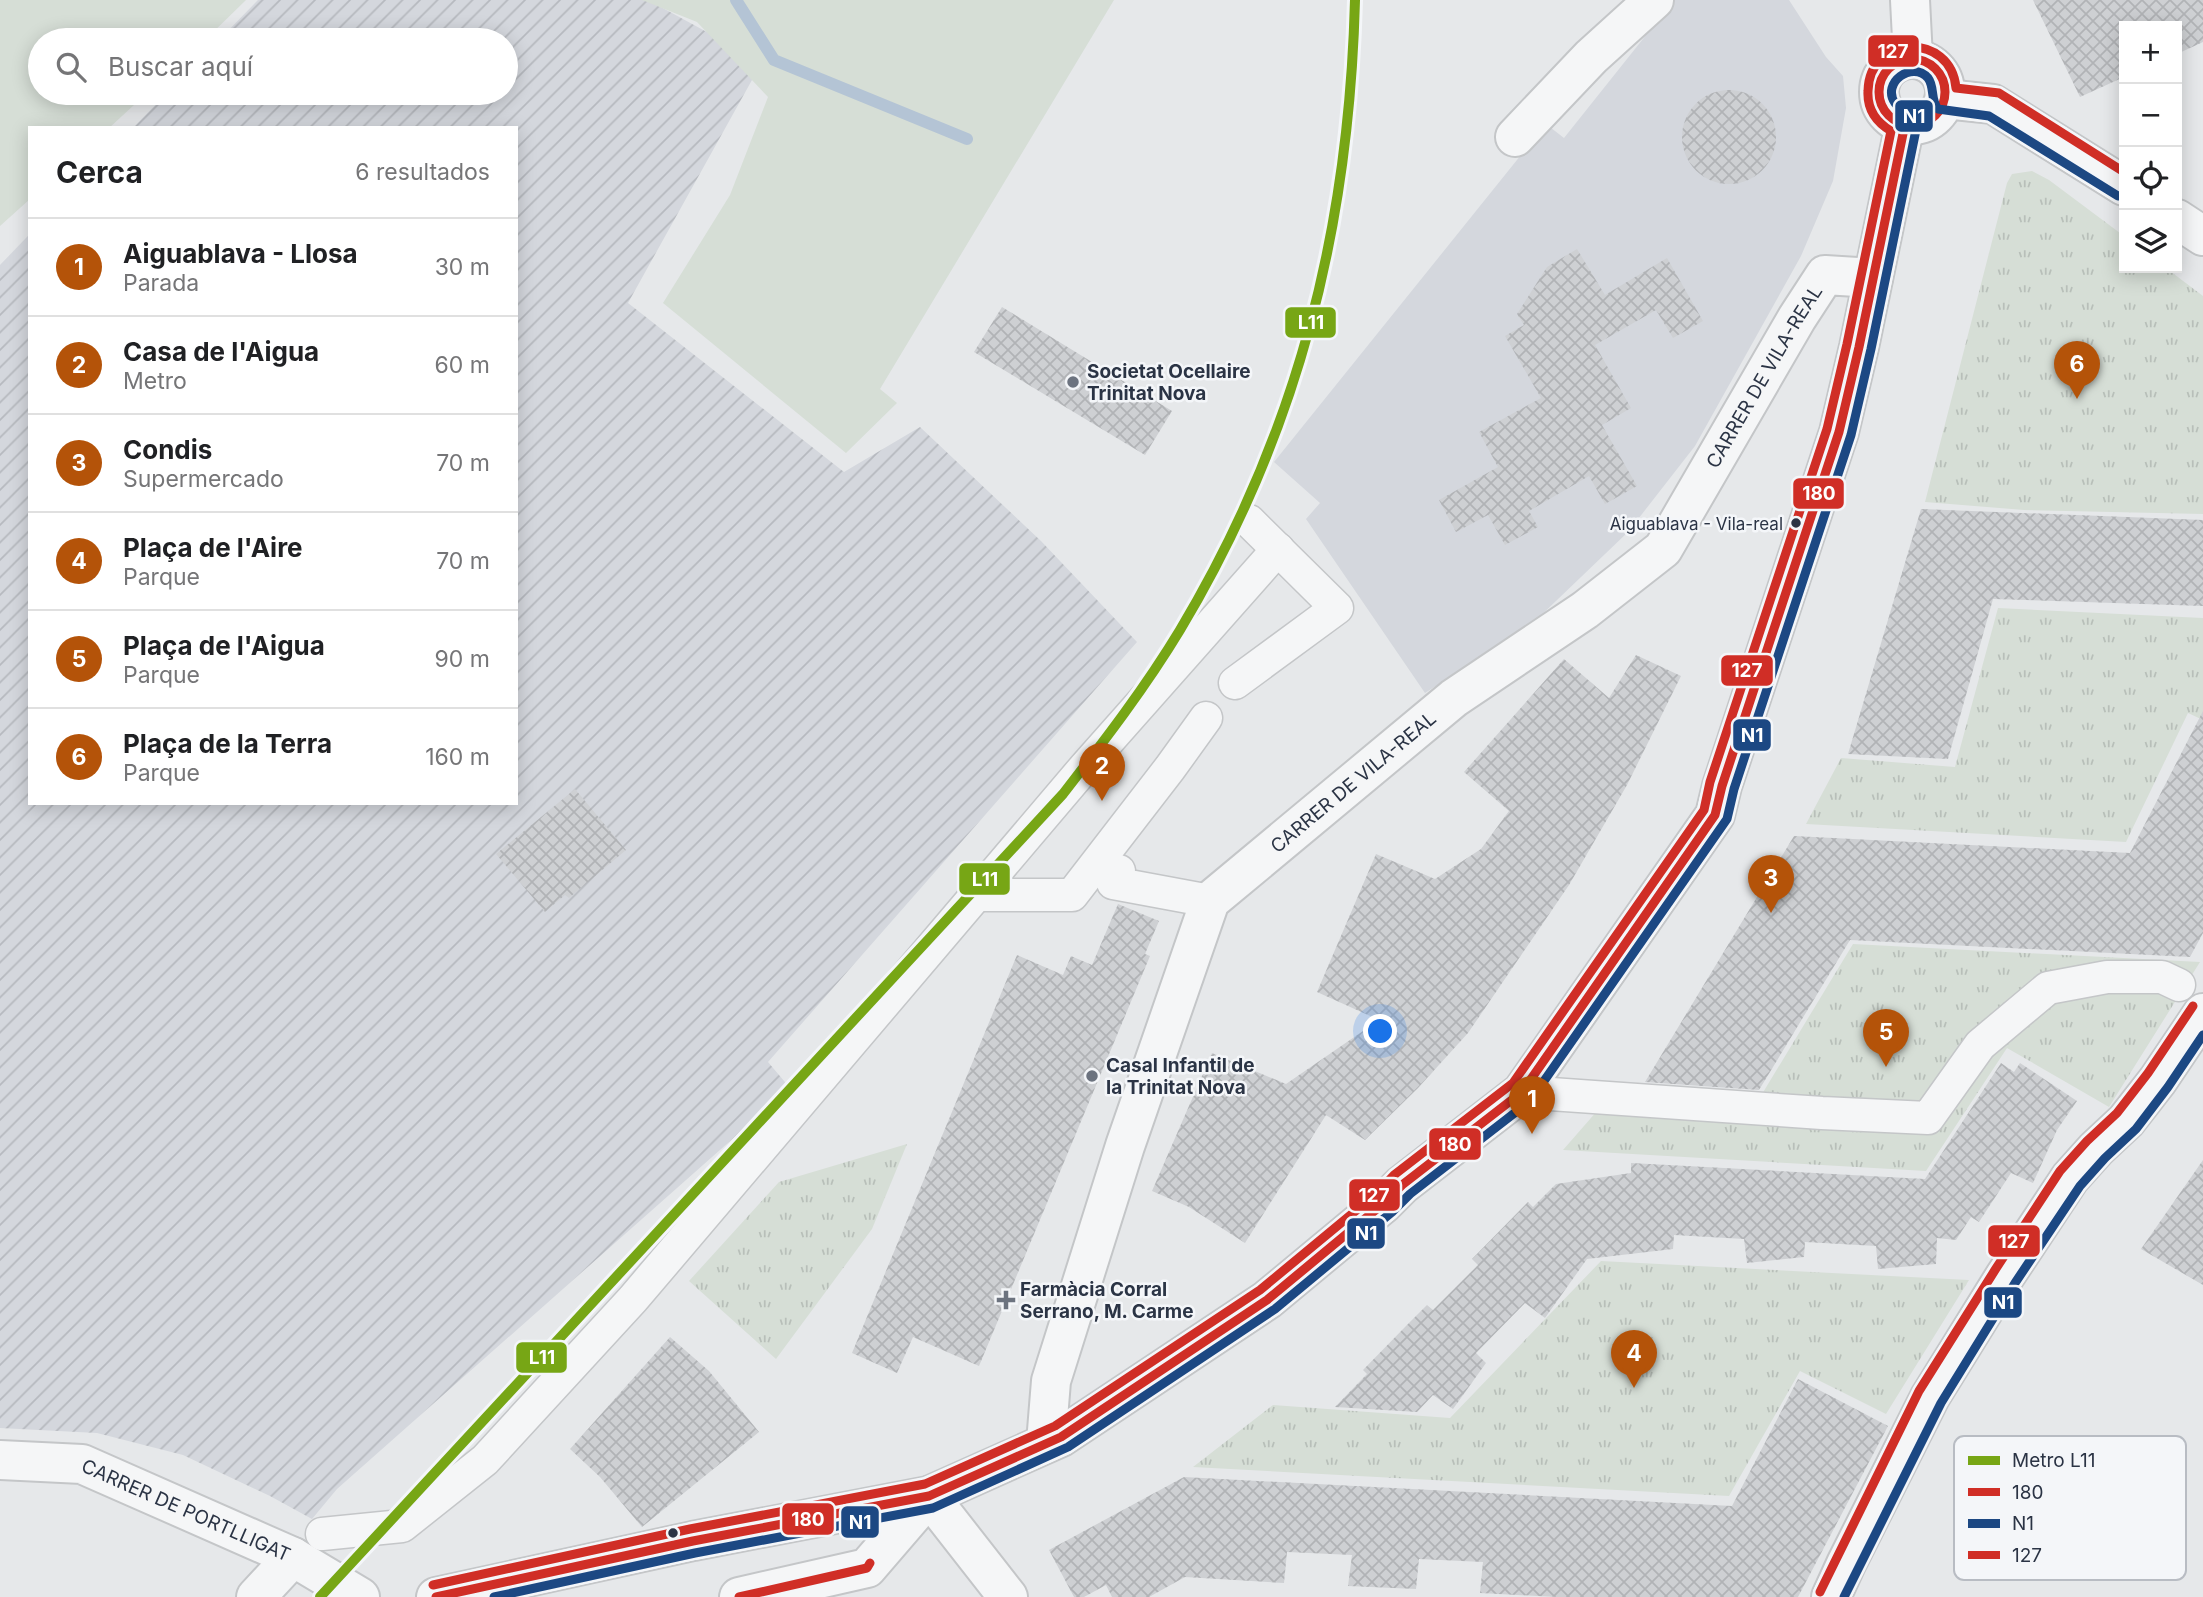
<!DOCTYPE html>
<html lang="es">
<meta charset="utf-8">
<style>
body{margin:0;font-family:Inter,sans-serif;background:#f2f2f2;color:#202124}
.controls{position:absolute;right:21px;top:21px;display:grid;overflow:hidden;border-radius:0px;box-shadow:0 4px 18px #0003}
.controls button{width:63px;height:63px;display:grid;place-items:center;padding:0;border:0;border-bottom:2px solid #e0e0e0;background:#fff;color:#202124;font:35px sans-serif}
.you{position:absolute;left:1381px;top:1032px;width:24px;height:24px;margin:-18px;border:5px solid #fff;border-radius:50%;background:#1a73e8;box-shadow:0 0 0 10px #1a73e833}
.badge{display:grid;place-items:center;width:46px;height:46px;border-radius:50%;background:#b45309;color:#fff;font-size:23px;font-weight:700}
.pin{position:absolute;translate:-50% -58px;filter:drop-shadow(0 2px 4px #0008)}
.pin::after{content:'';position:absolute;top:37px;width:24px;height:21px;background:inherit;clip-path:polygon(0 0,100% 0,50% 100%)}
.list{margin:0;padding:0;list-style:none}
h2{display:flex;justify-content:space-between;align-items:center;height:91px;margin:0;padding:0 28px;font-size:30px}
h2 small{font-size:23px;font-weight:400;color:#757577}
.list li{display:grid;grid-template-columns:46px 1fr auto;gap:21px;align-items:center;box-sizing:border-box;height:98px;padding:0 28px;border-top:2px solid #e0e0e0}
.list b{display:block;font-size:26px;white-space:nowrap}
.list p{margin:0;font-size:23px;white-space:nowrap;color:#757577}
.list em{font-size:23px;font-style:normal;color:#757577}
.icon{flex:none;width:38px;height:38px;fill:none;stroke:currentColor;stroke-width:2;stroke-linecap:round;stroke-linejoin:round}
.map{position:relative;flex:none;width:2203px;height:1597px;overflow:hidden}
.search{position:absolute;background:#fff;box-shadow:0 4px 18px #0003;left:28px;top:28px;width:490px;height:77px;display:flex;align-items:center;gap:18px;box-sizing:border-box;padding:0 24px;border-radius:38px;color:#757577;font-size:26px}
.panel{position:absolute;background:#fff;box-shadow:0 4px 18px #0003;left:28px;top:126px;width:490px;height:679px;border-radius:0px}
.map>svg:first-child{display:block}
.built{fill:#d4d7dd}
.industrial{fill:url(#industrial-furrows)}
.grass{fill:#d6ded6}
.park{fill:url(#park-tufts)}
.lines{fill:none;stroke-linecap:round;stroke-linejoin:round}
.stream{stroke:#b4c4d5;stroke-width:12}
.building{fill:url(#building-cross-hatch)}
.pedestrian-casing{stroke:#c4c6c8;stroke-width:35}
.minor-casing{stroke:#c4c6c8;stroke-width:42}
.pedestrian{stroke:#f5f6f7;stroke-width:32}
.minor{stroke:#f5f6f7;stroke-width:38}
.bus-1-casing{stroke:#f4f6f9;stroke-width:14}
.bus-2-casing{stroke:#f4f6f9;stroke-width:14}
.bus-3-casing{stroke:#f4f6f9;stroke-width:14}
.bus-1{stroke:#d02e26;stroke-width:9}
.bus-2{stroke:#1c4883;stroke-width:9}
.bus-3{stroke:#d02e26;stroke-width:9}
.metro-1-casing{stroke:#f4f6f9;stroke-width:16}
.metro-1{stroke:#77a615;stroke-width:10}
.poi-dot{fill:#6c737f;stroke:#f4f6f9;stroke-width:2.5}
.bus-dot{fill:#2b3445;stroke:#f4f6f9;stroke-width:2.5}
.labels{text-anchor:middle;stroke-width:5;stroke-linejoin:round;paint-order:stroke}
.bus-label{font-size:17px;fill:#2b3445;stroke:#f4f6f9;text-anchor:end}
.poi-label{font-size:19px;font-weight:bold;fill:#2b3445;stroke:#f4f6f9;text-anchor:start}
.street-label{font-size:19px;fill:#2b3445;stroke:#f4f6f9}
.key{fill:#f4f6f9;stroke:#b8bcc3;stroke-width:2}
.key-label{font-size:19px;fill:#2b3445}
.line-badge{stroke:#f4f6f9;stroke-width:2.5}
.badge-label{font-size:19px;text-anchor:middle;font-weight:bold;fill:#fff}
</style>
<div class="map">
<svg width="2203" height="1597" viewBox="0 0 2203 1597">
<defs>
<pattern id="industrial-furrows" width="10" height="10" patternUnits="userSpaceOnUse" patternTransform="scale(1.75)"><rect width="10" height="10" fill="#d4d7dd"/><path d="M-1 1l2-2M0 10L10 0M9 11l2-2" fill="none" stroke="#b6b9bf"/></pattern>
<pattern id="park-tufts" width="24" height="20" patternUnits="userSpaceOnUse" patternTransform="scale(1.75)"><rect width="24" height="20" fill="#d6ded6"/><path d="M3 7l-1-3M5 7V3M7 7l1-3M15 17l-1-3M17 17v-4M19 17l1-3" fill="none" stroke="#b8bfb9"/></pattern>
<pattern id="building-cross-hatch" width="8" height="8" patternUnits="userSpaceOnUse" patternTransform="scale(1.75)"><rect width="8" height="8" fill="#ced0d3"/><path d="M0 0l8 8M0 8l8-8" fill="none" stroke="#b1b3b6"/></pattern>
</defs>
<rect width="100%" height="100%" fill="#e6e8ea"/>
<polygon class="built" points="1674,0 1789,0 1826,57 1843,76 1846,108 1833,181 1801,256 1695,446 1628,532 1533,623 1425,693 1306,519 1320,503 1274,462 1546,124 1564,138"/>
<polygon class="industrial" points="258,0 648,0 762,62 628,303 844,472 920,427 1041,541 1137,642 768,1062 790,1088 337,1489 312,1519 270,1496 183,1455 97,1433 0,1428 0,265 30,234 30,803 516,803 516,128 133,128 167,93 506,93 506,40 219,40"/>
<g class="grass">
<polygon points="0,0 246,0 205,40 40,40 40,93 147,93 109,128 30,128 30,199 0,226"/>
<polygon points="642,0 1114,0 880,389 897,403 846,453 663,303 730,195 768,97 697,22"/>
</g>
<g class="park">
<polygon points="2032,171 2049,180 2124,236 2124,268 2166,268 2203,296 2203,514 2024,510 1925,502 2007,183 2012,174"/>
<polygon points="1998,608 2203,618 2203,720 2188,713 2126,842 1806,824 1841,758 1955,767"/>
<polygon points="1853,944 2200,962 2109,1107 2007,1048 1926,1171 1563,1150 1618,1087 1759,1099"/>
<polygon points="907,1144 872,1229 776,1359 689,1281 779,1182"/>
<polygon points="1601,1261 1969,1280 1886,1414 1800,1371 1729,1496 1193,1467 1273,1405 1450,1418"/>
</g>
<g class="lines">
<polyline class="stream" points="736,0 774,60 967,139"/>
</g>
<g class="building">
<polygon points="2033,0 2203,0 2203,42 2177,54 2177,26 2124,26 2124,77 2080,97"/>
<circle cx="1729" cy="137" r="47"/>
<polygon points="1577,249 1605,295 1667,258 1703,321 1673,338 1656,310 1595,345 1631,408 1602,425 1637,486 1605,504 1589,476 1529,511 1538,527 1505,545 1488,515 1456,532 1439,500 1498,467 1479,432 1541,398 1505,336 1524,325 1517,314 1547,267"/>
<polygon points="1002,307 1172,411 1145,455 974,352"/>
<polygon points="1921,509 2203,520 2203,606 1993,599 1948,759 1848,754"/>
<polygon points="1636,655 1681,676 1627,785 1569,885 1468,1033 1418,1088 1365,1140 1326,1115 1245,1243 1189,1207 1152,1191 1212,1053 1286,1084 1379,1020 1317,992 1376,854 1435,879 1481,849 1509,811 1464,772 1564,659 1609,698"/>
<polygon points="2203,711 2203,933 2190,957 1850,940 1759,1090 1645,1082 1794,836 2130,853"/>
<polygon points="575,789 626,850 569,898 565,895 545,912 496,854"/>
<polygon points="1118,904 1159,921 1145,954 1150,956 979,1366 913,1337 897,1373 852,1353 1017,955 1063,975 1071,956 1092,965"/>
<polygon points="2001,1063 2014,1072 2020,1063 2077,1101 2057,1130 2033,1183 2011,1173 1979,1222 1971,1217 1956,1240 1937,1238 1936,1264 1878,1269 1876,1246 1805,1242 1804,1257 1747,1263 1744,1239 1674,1235 1673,1249 1587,1259 1545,1318 1525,1303 1476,1353 1486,1363 1453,1409 1433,1395 1417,1412 1335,1407 1367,1374 1363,1370 1406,1326 1427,1305 1433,1310 1478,1265 1472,1259 1528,1202 1533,1207 1556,1184 1631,1173 1631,1163 1925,1179"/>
<polygon points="2203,1160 2203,1285 2141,1249"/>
<polygon points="670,1337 709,1371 759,1432 642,1527 600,1477 570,1449"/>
<polygon points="1798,1379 1888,1426 1798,1597 1557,1597 1480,1593 1483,1562 1419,1559 1416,1589 1348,1586 1352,1555 1287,1552 1284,1583 1185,1577 1149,1597 1112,1597 1106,1585 1084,1597 1074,1597 1049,1550 1184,1477 1732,1506"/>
</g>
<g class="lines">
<g class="pedestrian-casing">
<g id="pedestrian">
<polyline points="1235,683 1337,608 1249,521"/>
<polyline points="1119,871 1113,883 1210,901"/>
<polyline points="974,895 1072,895 1170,768 1206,718"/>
<polyline points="1522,1092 1822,1113 1928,1118 1980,1045 2048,988 2107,977 2162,977 2179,985"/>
<polyline points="322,1534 402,1526 485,1460 633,1299 1085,767 1278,549"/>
</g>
</g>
<g class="minor-casing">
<g id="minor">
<polyline points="1910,0 1913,58"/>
<circle cx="1912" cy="92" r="33"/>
<polyline points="1945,99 1993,104 2124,186"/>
<polyline points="1515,137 1591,57 1654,0"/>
<polyline points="2177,219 2203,236"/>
<path id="s1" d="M 1046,1443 L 1051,1381 L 1125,1146 L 1210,901 L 1454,698 L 1585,610 L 1663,549 L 1797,318 L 1825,275 L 1873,278"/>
<path id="s2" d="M 0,1460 L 82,1464 L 293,1557 L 360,1597"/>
<polyline points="929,1496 1008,1597"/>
<polyline points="256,1597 293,1557"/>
<polyline points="436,1597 693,1541 929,1496 1061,1437 1267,1300 1384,1203 1402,1185 1522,1092 1715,815 1722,786 1839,432 1859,347 1905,124"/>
<polyline points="739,1597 867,1568 929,1496"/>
<polyline points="1831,1597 1846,1564 1930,1397 2005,1276 2070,1178 2096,1149 2126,1121 2158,1080 2203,1013"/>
</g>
</g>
<use href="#pedestrian" class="pedestrian"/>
<use href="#minor" class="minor"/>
<g class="bus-1-casing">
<g id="bus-1">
<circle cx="1912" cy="92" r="33"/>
<polyline points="436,1597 693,1541 929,1496 1061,1437 1267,1300 1384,1203 1402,1185 1522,1092 1715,815 1722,786 1839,432 1859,347 1905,124"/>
<polyline points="739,1597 867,1568 870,1563"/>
</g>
</g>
<g class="bus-2-casing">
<g id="bus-2">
<path d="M 494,1597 L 695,1553 L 933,1508 L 1068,1447 L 1275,1309 L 1392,1212 L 1410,1194 L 1530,1101 L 1727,819 L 1734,789 L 1851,435 L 1871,349 L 1917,125 L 1914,115 C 1908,112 1899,109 1895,103 C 1881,83 1912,60 1928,78 C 1935,87 1930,100 1938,109 L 1989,116 L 2118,196"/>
<polyline points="1844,1597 1941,1403 2015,1283 2080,1186 2105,1158 2136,1129 2168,1087 2203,1035"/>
</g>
</g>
<g class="bus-3-casing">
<g id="bus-3">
<path d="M 433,1585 L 690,1529 L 925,1484 L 1055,1426 L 1260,1290 L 1376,1194 L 1394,1175 L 1513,1083 L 1704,810 L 1710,782 L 1827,429 L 1847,344 L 1891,131 C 1876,122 1867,109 1868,91 C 1869,34 1951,32 1956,88 L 1999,93 L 2124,172"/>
<polyline points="1820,1592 1919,1391 1995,1270 2060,1171 2087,1141 2117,1113 2148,1073 2193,1006"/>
</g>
</g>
<use href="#bus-1" class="bus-1"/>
<use href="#bus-2" class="bus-2"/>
<use href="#bus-3" class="bus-3"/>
<g class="metro-1-casing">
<path id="metro-1" d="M 320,1597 L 1063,794 C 1104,741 1145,688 1180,630 C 1298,433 1349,229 1355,0"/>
</g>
<use href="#metro-1" class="metro-1"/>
</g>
<g class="poi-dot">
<circle cx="1073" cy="382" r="7"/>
<circle cx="1092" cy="1076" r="7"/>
<path d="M1002.5 1289.5h7v7h7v7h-7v7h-7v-7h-7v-7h7z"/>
</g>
<g class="bus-dot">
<circle cx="1796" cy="523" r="6"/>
<circle cx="673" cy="1533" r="6"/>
</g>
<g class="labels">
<g class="bus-label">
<text x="1783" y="530">Aiguablava - Vila-real</text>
</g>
<g class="poi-label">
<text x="1087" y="378">Societat Ocellaire<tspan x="1087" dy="22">Trinitat Nova</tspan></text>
<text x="1106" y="1072">Casal Infantil de<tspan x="1106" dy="22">la Trinitat Nova</tspan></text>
<text x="1020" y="1296">Farmàcia Corral<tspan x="1020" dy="22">Serrano, M. Carme</tspan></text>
</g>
<g class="street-label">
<text dy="7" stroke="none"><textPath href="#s1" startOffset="1342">CARRER DE VILA-REAL</textPath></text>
<text dy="7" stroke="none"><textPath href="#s1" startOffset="754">CARRER DE VILA-REAL</textPath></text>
<text dy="7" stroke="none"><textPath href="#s2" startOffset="196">CARRER DE PORTLLIGAT</textPath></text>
</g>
</g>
<rect x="1954" y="1436" width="232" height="144" rx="10" class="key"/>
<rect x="1968" y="1456" width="32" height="9" fill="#77a615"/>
<rect x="1968" y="1488" width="32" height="8" fill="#d02e26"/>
<rect x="1968" y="1519" width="32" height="9" fill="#1c4883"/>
<rect x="1968" y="1551" width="32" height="8" fill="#d02e26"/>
<g class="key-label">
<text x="2012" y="1467">Metro L11</text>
<text x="2012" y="1499">180</text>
<text x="2012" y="1530">N1</text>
<text x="2012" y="1562">127</text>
</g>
<g class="line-badge">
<rect x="1867" y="34" width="53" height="34" rx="7" fill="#d02e26"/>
<rect x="1894" y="99" width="40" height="34" rx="7" fill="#1c4883"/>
<rect x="1284" y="306" width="53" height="33" rx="7" fill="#77a615"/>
<rect x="1792" y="477" width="53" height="33" rx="7" fill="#d02e26"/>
<rect x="1720" y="654" width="54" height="33" rx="7" fill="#d02e26"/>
<rect x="1732" y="718" width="40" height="34" rx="7" fill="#1c4883"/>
<rect x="958" y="862" width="53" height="34" rx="7" fill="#77a615"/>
<rect x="1428" y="1127" width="54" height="34" rx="7" fill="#d02e26"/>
<rect x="1348" y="1178" width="53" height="34" rx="7" fill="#d02e26"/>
<rect x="1346" y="1217" width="40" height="33" rx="7" fill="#1c4883"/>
<rect x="1987" y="1224" width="54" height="34" rx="7" fill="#d02e26"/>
<rect x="1983" y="1286" width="40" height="33" rx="7" fill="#1c4883"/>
<rect x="515" y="1341" width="53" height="33" rx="7" fill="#77a615"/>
<rect x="781" y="1502" width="54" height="34" rx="7" fill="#d02e26"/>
<rect x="840" y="1505" width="40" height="34" rx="7" fill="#1c4883"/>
</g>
<g class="badge-label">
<text x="1893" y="58">127</text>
<text x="1914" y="123">N1</text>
<text x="1311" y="329">L11</text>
<text x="1819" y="500">180</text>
<text x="1747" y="677">127</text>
<text x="1752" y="742">N1</text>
<text x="985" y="886">L11</text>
<text x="1455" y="1151">180</text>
<text x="1374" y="1202">127</text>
<text x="1366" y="1240">N1</text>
<text x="2014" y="1248">127</text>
<text x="2003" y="1309">N1</text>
<text x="542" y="1364">L11</text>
<text x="808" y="1526">180</text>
<text x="860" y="1529">N1</text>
</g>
</svg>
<div class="controls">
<button>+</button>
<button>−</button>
<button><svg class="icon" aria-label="locate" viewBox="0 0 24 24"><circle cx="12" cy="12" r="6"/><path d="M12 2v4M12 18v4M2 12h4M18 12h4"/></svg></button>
<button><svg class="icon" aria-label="layers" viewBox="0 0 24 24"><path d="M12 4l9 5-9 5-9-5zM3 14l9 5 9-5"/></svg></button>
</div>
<div class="you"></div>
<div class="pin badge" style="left:1532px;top:1134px">1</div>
<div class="pin badge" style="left:1102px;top:801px">2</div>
<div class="pin badge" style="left:1771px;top:913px">3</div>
<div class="pin badge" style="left:1634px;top:1388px">4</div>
<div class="pin badge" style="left:1886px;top:1067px">5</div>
<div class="pin badge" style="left:2077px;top:399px">6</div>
<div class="search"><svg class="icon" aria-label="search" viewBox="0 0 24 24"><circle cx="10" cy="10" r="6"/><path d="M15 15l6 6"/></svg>Buscar aquí</div>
<section class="panel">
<h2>Cerca<small>6 resultados</small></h2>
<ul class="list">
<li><span class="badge">1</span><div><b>Aiguablava - Llosa</b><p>Parada</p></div><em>30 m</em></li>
<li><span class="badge">2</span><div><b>Casa de l'Aigua</b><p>Metro</p></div><em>60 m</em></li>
<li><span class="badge">3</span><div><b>Condis</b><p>Supermercado</p></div><em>70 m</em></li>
<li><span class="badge">4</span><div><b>Plaça de l'Aire</b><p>Parque</p></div><em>70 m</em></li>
<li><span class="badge">5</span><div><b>Plaça de l'Aigua</b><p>Parque</p></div><em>90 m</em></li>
<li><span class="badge">6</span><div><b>Plaça de la Terra</b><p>Parque</p></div><em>160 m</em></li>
</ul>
</section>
</div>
